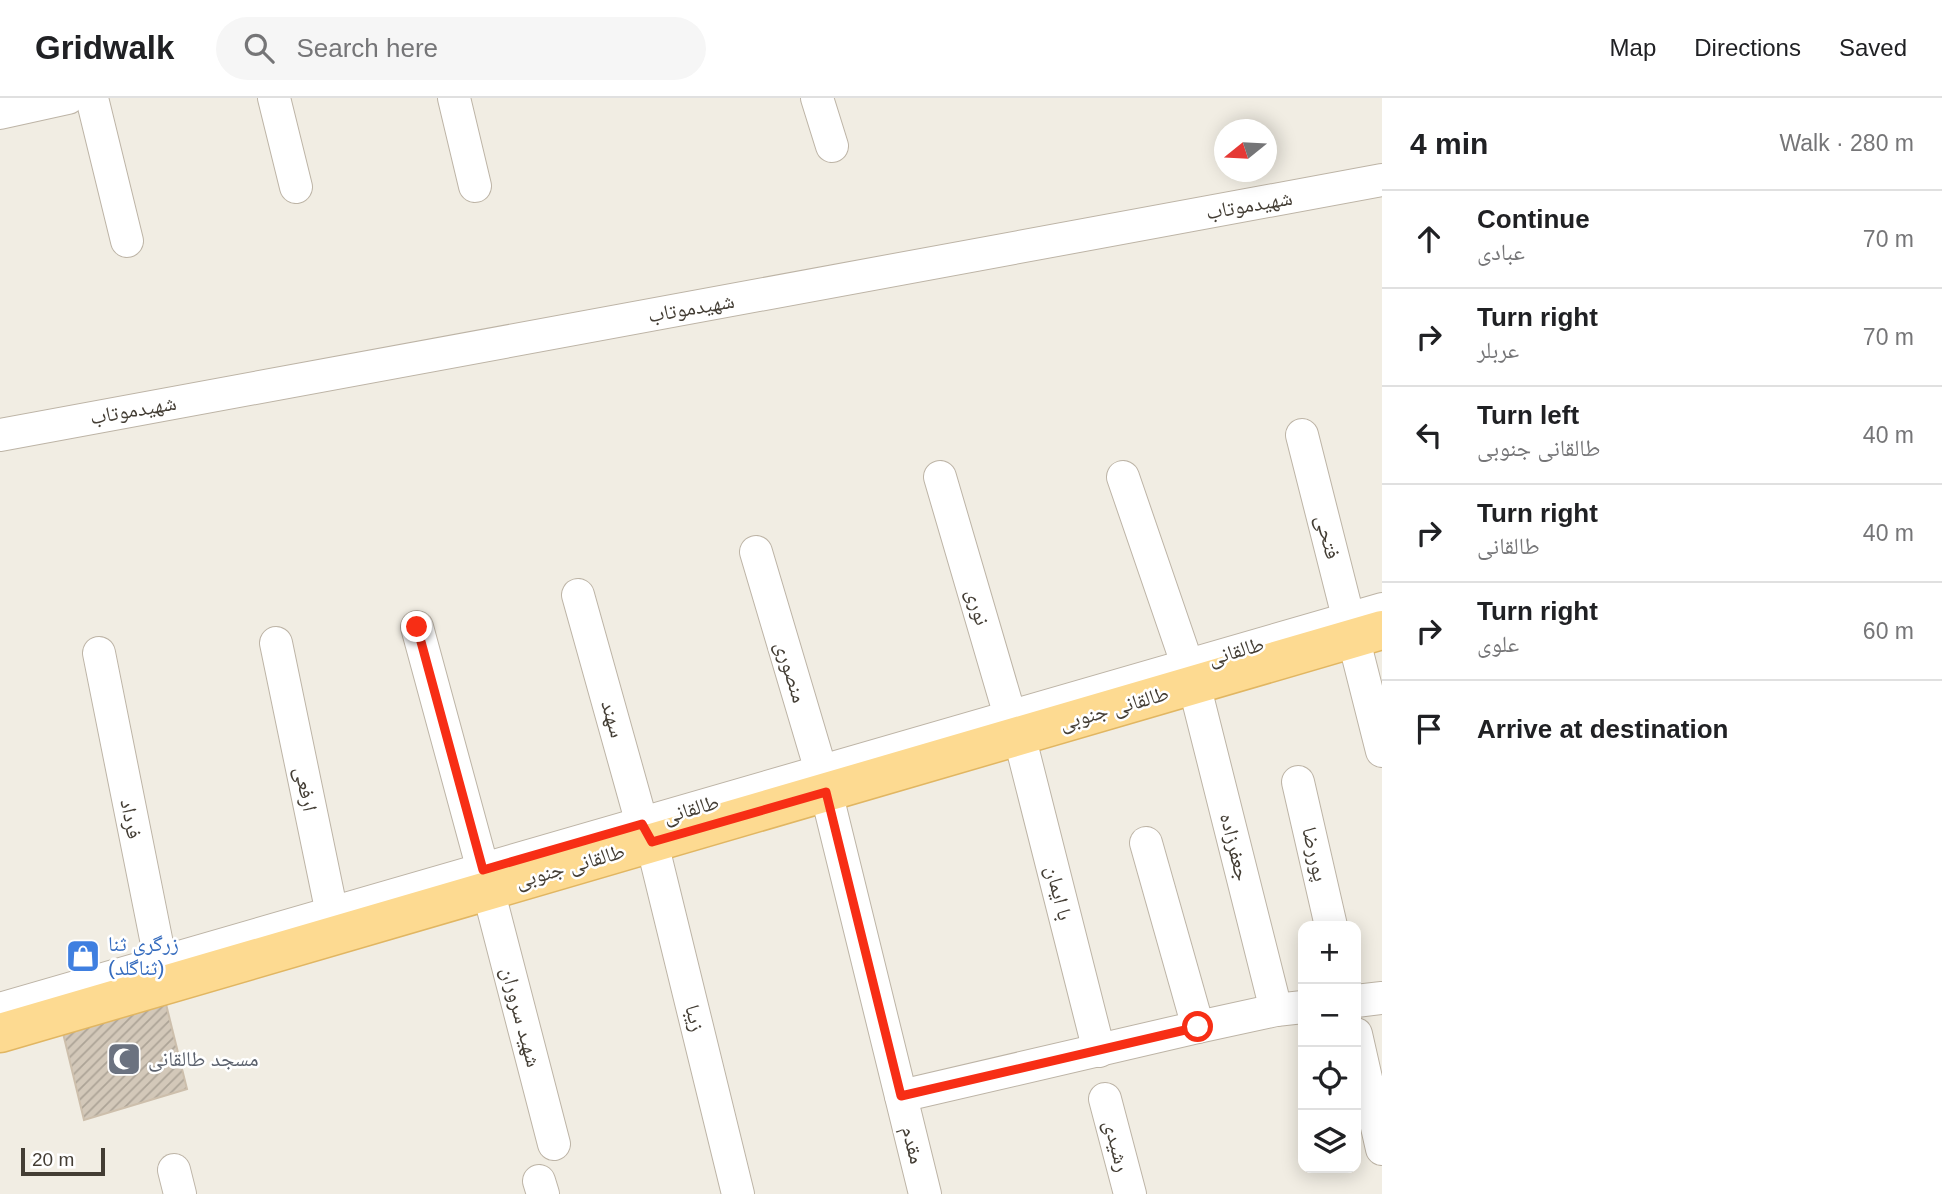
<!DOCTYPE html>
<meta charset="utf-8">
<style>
body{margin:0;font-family:Arial,"Noto Naskh Arabic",sans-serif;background:#f6f6f6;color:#202124}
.controls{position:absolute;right:21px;bottom:21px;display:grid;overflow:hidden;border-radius:14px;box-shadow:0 4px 18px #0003}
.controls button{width:63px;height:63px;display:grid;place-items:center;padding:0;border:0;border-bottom:2px solid #e0e0e0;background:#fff;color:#202124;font:35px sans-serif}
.compass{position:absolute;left:1214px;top:21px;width:63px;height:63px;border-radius:50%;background:#fff;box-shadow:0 4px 18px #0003;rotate:252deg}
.scale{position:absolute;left:21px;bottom:18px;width:84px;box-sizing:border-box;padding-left:7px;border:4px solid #433d34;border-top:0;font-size:19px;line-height:24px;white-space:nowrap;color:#433d34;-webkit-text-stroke:5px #fff;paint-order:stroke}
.stop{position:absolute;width:21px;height:21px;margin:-16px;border:5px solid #f72e15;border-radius:50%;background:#fff}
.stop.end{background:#f72e15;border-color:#fff;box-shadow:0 2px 7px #0008}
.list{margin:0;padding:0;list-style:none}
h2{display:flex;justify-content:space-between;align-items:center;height:91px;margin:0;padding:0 28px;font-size:30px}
h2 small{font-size:23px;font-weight:400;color:#757577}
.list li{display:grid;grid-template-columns:46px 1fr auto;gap:21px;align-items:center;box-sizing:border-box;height:98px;padding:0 28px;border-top:2px solid #e0e0e0}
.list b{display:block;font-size:26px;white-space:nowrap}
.list p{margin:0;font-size:23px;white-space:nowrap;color:#757577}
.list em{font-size:23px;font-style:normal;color:#757577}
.icon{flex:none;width:38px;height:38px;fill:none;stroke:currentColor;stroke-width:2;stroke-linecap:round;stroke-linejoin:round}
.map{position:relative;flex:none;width:1382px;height:1096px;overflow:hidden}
header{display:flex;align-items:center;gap:42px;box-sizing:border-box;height:98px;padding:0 35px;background:#fff;border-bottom:2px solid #e0e0e0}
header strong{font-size:33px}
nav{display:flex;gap:38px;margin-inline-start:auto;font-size:24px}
.search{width:490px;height:63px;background:#f6f6f6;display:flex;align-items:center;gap:18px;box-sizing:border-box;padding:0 24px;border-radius:38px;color:#757577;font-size:26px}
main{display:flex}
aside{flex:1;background:#fff}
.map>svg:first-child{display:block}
.building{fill:url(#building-hatch);stroke:#cdbfac;stroke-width:2}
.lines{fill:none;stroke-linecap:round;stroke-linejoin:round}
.minor-casing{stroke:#bdb4a6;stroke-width:34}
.major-casing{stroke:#e1b662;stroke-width:41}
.minor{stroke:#fff;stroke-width:32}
.major{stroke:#fdda91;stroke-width:38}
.route{stroke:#f72e15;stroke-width:9}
.labels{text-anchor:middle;stroke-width:5;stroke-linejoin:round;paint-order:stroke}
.street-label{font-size:21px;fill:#433d34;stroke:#fff}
.shop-label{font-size:21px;fill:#366cbe;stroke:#fff;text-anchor:start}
.worship-label{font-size:21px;fill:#5b616d;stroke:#fff;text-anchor:start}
</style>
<header>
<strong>Gridwalk</strong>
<div class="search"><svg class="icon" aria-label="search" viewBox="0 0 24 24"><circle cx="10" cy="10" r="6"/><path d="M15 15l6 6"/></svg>Search here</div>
<nav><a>Map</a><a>Directions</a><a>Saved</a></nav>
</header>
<main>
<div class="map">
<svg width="1382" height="1096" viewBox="0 0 1382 1096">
<defs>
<pattern id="building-hatch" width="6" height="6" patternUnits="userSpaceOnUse" patternTransform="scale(1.75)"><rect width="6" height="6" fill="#d3c8b9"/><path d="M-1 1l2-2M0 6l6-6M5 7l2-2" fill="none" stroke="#ada497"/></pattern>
</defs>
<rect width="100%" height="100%" fill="#f1ede3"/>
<polygon class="building" points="165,902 187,991 84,1022 62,931"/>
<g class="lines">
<g class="minor-casing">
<g id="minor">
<polyline points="92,0 127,143"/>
<polyline points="274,0 296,89"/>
<polyline points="454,0 475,88"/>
<polyline points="817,0 832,48"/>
<polyline points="0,15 68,0"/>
<polyline points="0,337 1382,82"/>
<polyline points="1302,337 1382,653"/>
<polyline points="940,379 1010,618 1019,637 1099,953"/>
<polyline points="1123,379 1194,586 1276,912"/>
<polyline points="756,454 821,673 925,1096"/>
<polyline points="578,497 642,726 652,745 738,1096"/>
<polyline points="417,529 483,772 554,1046"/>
<polyline points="276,545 336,835"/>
<polyline points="99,555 165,886"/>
<polyline points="1298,684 1331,828"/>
<polyline points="1146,745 1198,929"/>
<polyline points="1356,903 1382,900"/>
<polyline points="0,911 1382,511"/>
<polyline points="1356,936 1382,1051"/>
<polyline points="901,998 1198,929 1276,912 1303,909"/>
<polyline points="1105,1001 1130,1096"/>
<polyline points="174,1072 180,1096"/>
<polyline points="539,1083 543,1096"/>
</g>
</g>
<g class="major-casing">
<polyline id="major" points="0,935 1382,532"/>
</g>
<use href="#minor" class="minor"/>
<use href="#major" class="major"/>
</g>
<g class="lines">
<polyline class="route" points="417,529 483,772 642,726 652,744 826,694 901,998 1198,929"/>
</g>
<defs>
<g id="shop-square" transform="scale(1.75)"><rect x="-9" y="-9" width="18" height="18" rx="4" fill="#3f7fe0" stroke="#fff"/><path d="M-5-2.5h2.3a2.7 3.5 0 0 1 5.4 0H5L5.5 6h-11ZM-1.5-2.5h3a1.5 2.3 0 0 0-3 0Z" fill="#fff"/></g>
<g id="mosque-square" transform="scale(1.75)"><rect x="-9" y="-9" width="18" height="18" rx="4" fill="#6b7280" stroke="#fff"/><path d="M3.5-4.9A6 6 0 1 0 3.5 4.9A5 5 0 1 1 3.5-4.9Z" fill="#fff"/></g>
</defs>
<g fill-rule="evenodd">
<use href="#shop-square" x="83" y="858"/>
<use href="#mosque-square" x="124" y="961"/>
</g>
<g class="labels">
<g class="street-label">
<text transform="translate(1249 107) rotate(-10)" y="7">شهیدموتاب</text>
<text transform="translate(691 210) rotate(-10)" y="7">شهیدموتاب</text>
<text transform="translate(133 312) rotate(-10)" y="7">شهیدموتاب</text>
<text transform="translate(1328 439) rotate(76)" y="7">فتحی</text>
<text transform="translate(978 509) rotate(74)" y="7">نوری</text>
<text transform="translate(1236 553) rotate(-16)" y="7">طالقانی</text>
<text transform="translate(791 574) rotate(73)" y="7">منصوری</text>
<text transform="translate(1114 610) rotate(-16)" y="7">طالقانی جنوبی</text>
<text transform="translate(613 621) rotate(74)" y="7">سهند</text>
<text transform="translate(306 691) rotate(79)" y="7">ارفعی</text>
<text transform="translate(691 711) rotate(-16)" y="7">طالقانی</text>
<text transform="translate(131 721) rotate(79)" y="7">فرداد</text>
<text transform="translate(1235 749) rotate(76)" y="7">جعفرزاده</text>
<text transform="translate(1315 756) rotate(77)" y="7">پوررضا</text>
<text transform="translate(570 768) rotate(-16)" y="7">طالقانی جنوبی</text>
<text transform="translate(1059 795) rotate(76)" y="7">با ایمان</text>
<text transform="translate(521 919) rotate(75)" y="7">شهید سروران</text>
<text transform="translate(695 920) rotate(76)" y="7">زیبا</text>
<text transform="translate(913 1047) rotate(76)" y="7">مقدم</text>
<text transform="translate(1117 1048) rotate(76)" y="7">رشیدی</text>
</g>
<g class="shop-label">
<text x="108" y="853">زرگری ثنا<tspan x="108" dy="24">(ثناگلد)</tspan></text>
</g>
<g class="worship-label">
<text x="148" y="968">مسجد طالقانی</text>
</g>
</g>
</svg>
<div class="controls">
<button>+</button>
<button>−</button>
<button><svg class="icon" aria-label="locate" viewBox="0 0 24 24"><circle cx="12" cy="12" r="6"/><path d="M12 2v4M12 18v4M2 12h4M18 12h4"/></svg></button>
<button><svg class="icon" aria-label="layers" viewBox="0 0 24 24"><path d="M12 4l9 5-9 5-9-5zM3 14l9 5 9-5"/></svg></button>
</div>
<svg class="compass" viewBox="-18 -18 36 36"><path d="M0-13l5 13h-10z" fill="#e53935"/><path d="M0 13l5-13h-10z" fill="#757577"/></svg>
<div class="scale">20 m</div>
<div class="stop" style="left:1198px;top:929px"></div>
<div class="stop end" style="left:417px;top:529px"></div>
</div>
<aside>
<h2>4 min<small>Walk · 280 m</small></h2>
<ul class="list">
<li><svg class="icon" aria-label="ahead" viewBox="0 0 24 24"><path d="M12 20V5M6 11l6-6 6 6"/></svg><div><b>Continue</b><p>عبادی</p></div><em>70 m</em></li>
<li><svg class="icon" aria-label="right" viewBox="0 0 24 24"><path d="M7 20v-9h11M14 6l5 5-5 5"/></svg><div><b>Turn right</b><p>عربلر</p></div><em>70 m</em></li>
<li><svg class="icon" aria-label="left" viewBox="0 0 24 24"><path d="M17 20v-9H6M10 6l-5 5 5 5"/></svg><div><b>Turn left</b><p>طالقانی جنوبی</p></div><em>40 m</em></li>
<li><svg class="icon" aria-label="right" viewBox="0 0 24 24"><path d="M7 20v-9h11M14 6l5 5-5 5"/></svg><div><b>Turn right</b><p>طالقانی</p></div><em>40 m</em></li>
<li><svg class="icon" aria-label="right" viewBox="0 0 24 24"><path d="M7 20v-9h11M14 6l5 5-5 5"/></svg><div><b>Turn right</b><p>علوی</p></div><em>60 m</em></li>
<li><svg class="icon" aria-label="arrive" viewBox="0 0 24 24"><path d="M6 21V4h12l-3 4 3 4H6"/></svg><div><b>Arrive at destination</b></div></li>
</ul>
</aside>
</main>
